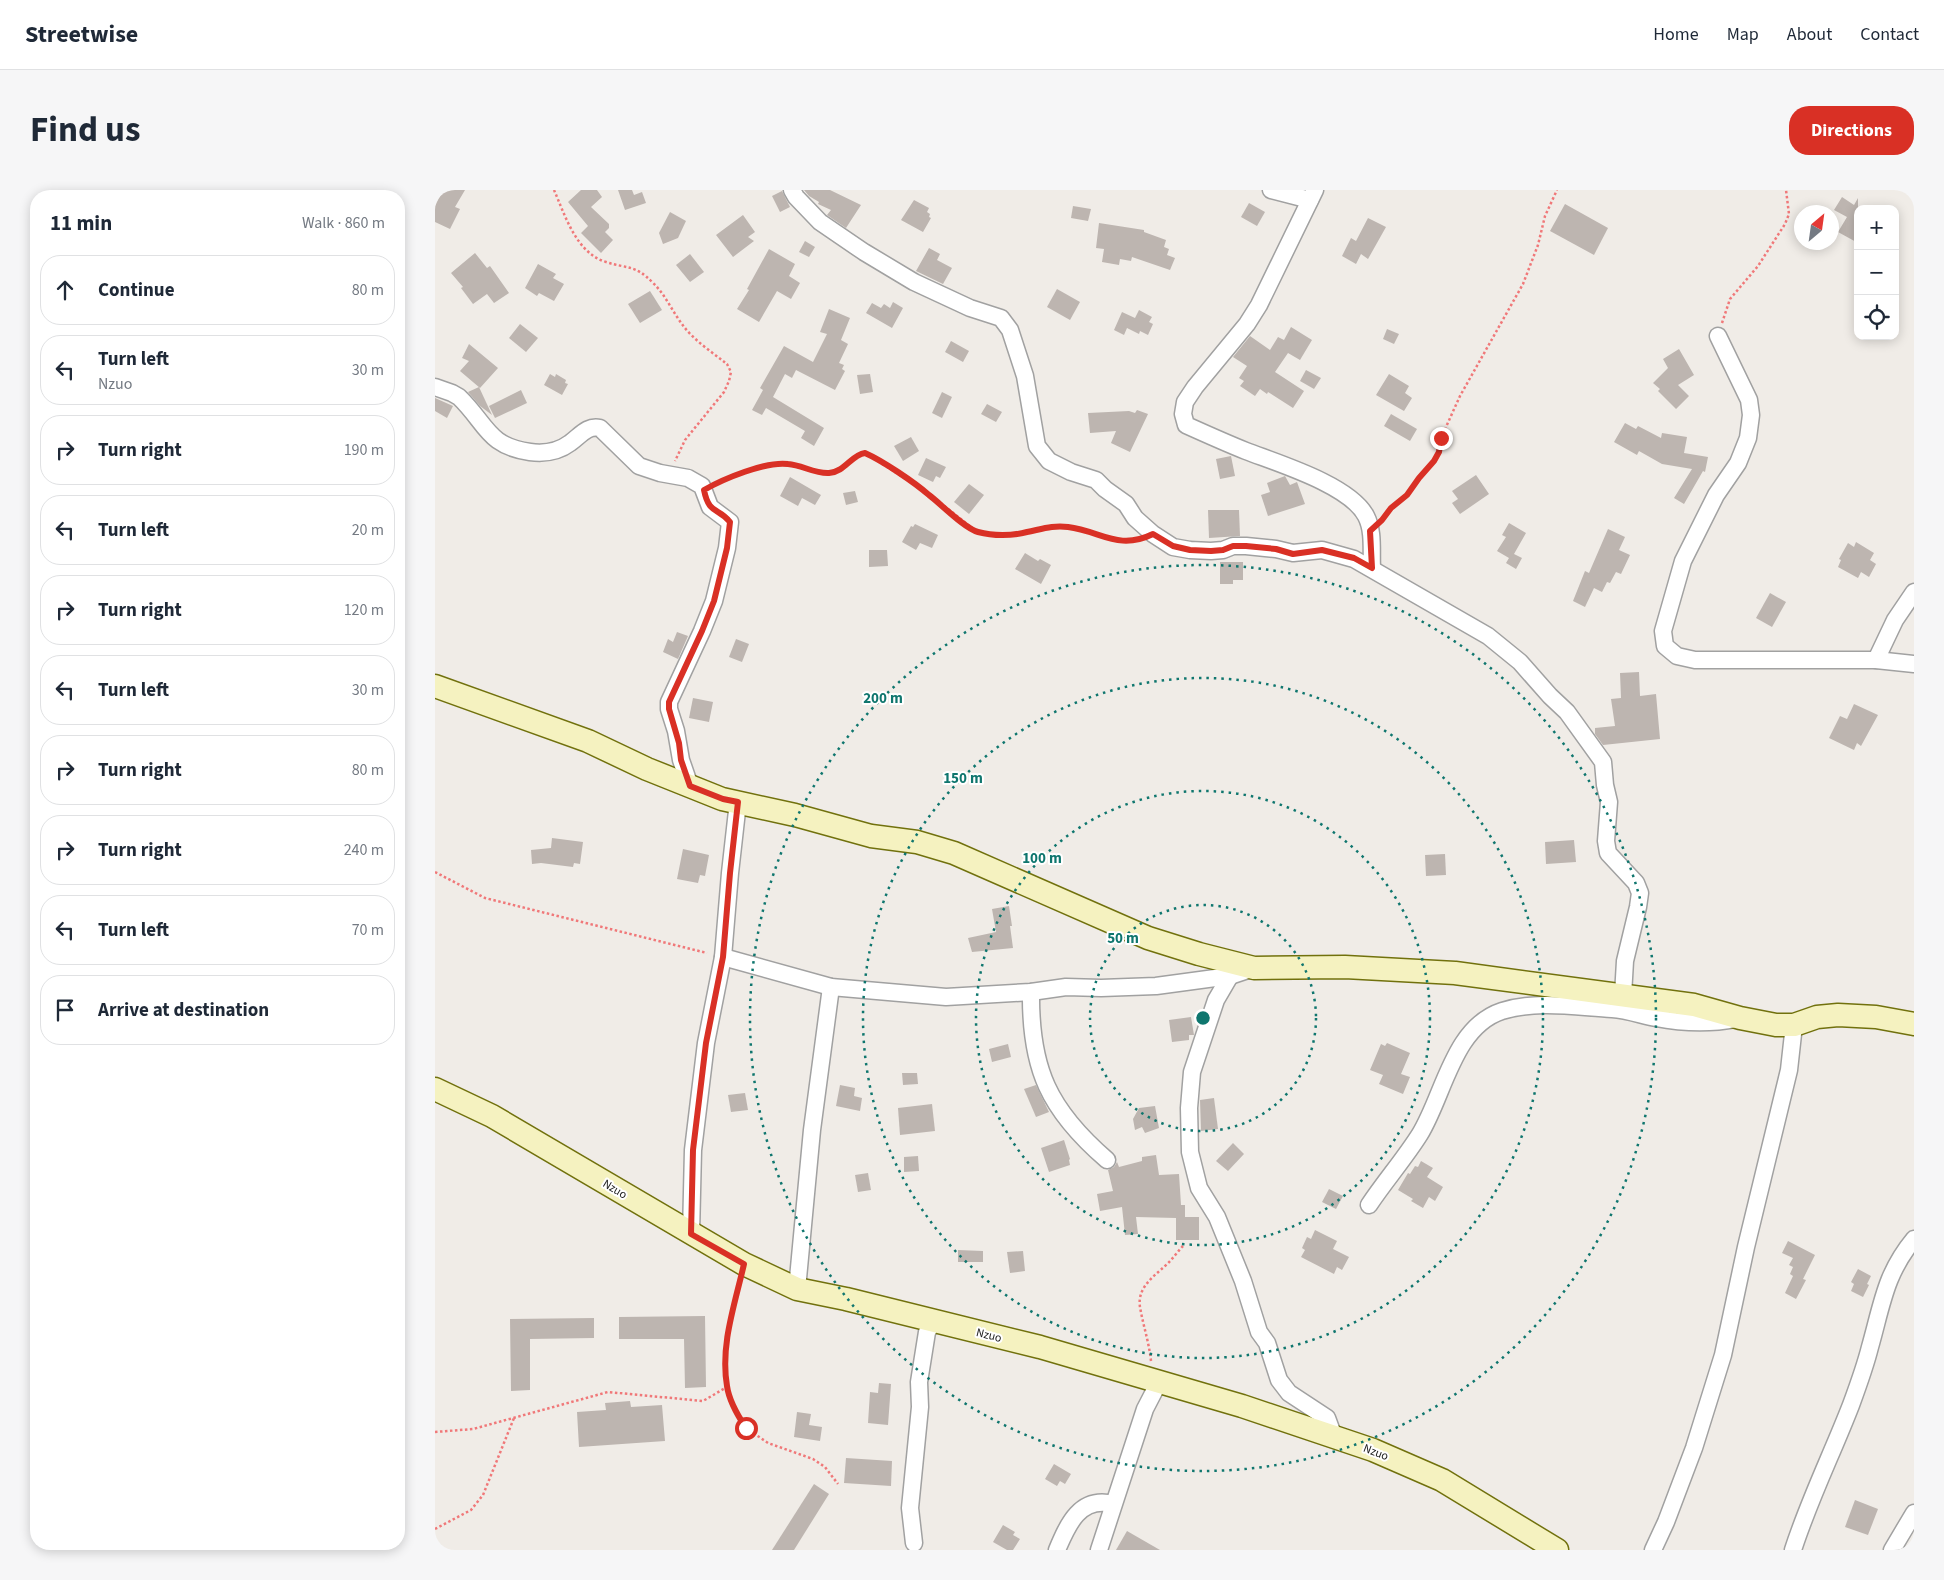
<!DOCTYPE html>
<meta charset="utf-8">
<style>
body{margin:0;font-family:"Source Sans 3",sans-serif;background:#f6f6f7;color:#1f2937}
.controls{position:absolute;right:15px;top:15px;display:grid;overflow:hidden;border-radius:10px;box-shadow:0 2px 12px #0003}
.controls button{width:45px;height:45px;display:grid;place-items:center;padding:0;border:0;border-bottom:1px solid #e0e1e3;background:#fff;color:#1f2937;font:25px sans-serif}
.compass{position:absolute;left:1359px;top:15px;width:45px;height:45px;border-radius:50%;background:#fff;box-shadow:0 2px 12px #0003;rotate:29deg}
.stop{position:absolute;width:15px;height:15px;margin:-11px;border:4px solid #d93025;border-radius:50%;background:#fff}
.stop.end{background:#d93025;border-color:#fff;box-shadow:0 1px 5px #0008}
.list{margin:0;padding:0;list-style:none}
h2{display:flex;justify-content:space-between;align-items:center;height:65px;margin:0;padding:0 20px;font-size:21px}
h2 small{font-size:16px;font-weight:400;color:#747a83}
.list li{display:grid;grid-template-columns:32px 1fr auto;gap:15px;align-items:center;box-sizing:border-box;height:70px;margin:0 10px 10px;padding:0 10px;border:1px solid #e0e1e3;border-radius:20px}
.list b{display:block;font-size:19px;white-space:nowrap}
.list p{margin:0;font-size:16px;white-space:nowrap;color:#747a83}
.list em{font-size:16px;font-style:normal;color:#747a83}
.icon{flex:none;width:28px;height:28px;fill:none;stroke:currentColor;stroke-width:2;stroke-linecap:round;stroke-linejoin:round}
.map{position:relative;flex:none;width:1479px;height:1360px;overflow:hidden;border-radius:20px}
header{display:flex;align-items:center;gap:30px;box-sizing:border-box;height:70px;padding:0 25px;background:#fff;border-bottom:1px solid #e0e1e3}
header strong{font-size:24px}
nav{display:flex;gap:28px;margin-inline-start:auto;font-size:18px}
.intro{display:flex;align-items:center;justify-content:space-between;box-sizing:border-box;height:120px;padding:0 30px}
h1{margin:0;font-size:35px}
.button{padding:12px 22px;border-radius:20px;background:#d93025;color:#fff;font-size:18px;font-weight:700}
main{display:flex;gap:30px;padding:0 30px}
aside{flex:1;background:#fff;border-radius:20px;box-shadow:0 2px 12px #0003}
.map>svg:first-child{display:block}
.building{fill:#bdb5b0}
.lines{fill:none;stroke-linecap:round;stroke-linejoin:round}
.street-casing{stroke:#a1a1a1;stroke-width:19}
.secondary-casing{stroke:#71710d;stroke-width:25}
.path{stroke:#f07879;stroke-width:2.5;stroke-dasharray:2.5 2.5;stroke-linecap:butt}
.street{stroke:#fff;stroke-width:16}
.secondary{stroke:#f5f2c0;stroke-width:22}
.route{stroke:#d93025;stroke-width:6}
.ring{fill:none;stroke:#0f766e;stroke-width:2.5;stroke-dasharray:2.5 5}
.labels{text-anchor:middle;stroke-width:4;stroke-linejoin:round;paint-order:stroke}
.street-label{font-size:12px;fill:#202020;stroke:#fff}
.centre{fill:#0f766e;stroke:#fff;stroke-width:2.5}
.ring-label{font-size:15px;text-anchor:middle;font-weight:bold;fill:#0f766e;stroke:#fff;stroke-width:4;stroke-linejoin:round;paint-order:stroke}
</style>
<header>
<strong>Streetwise</strong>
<nav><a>Home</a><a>Map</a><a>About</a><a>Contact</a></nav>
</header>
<div class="intro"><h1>Find us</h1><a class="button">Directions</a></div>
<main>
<aside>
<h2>11 min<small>Walk · 860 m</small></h2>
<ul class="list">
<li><svg class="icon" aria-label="ahead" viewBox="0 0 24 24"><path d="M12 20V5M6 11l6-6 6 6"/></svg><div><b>Continue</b></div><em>80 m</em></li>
<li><svg class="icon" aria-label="left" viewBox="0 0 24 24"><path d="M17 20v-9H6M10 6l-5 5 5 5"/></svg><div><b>Turn left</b><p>Nzuo</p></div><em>30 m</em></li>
<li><svg class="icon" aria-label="right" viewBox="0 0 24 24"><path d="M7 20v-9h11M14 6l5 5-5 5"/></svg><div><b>Turn right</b></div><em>190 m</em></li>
<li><svg class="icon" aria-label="left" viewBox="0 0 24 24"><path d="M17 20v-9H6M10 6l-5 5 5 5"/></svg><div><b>Turn left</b></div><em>20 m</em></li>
<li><svg class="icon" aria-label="right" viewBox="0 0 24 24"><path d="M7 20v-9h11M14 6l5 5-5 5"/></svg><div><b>Turn right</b></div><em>120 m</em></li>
<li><svg class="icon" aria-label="left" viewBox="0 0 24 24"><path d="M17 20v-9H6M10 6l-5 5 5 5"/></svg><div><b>Turn left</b></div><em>30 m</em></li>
<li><svg class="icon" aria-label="right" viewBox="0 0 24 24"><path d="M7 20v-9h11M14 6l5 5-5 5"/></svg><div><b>Turn right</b></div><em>80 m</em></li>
<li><svg class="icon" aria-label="right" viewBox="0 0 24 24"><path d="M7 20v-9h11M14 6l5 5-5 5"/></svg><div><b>Turn right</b></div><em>240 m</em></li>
<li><svg class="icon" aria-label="left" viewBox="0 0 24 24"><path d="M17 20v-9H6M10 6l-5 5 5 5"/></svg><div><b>Turn left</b></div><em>70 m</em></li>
<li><svg class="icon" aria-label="arrive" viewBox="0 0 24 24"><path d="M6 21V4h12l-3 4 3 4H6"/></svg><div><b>Arrive at destination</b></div></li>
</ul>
</aside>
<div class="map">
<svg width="1479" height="1360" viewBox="0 0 1479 1360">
<rect width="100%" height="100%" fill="#f0ece7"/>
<g class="building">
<polygon points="8,0 30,0 20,17 25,19 15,39 0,32 0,16"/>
<polygon points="146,0 162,0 167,7 156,17 174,34 174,38 170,42 178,50 166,63 146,43 153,36 133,12"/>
<polygon points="183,0 197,0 199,5 207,2 211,13 190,20"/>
<polygon points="369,0 395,0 426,15 411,38 392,25 396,20 383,14 384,12 374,6"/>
<polygon points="347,1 355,17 345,22 337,6"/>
<polygon points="1407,7 1419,15 1423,8 1423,53 1403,42 1412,27 1399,20"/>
<polygon points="479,10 494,18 492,22 495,24 494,27 496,28 488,42 466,30"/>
<polygon points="814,13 830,22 822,36 806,27"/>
<polygon points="1130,14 1173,38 1159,65 1115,41"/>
<polygon points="638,16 656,19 653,31 636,28"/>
<polygon points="235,22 251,31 243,48 228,54 224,43"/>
<polygon points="308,25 320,42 313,47 319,51 298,67 281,45"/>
<polygon points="933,28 951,37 933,69 926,64 921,74 907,66 916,48 921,51"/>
<polygon points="664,33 709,40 709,42 731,50 729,57 734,59 732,65 740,68 735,80 697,67 696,71 685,69 684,75 667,72 669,59 661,58"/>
<polygon points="370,51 380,57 374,67 364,62"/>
<polygon points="494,58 505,64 502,70 517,78 508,94 481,81"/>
<polygon points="334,59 360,74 354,86 365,93 356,109 342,101 324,132 302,119 314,100 312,99"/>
<polygon points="40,63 52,78 55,76 74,103 59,113 52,104 38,114 26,98 28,97 16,83"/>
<polygon points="255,64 269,82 255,92 241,75"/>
<polygon points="103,74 121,84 118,88 129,94 119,111 104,103 102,106 90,98"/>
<polygon points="622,99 645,112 635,130 612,117"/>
<polygon points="215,101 227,120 205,133 193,114"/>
<polygon points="458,112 468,118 457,138 431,123 437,113 446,118 449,114 455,118"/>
<polygon points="394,119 415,128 406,150 413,154 404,173 409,175 407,179 410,181 400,200 361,180 357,188 350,184 338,207 389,238 379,256 366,248 370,241 331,218 327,225 317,220 328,200 325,198 349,156 378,172 392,144 385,142"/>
<polygon points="704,120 717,127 714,132 718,134 713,145 705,141 704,144 692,138 689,145 679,140 687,122 700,128"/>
<polygon points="85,134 103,148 91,162 74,148"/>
<polygon points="856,137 877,150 865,170 853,163 840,182 869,201 858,218 833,202 832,204 825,199 820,206 805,196 809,191 804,188 812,176 798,167 815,146 835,160 843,147 849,150"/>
<polygon points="952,139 964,144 959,154 948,149"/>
<polygon points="516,151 534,161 528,172 510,162"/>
<polygon points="34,154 63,178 45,198 25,181 34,171 27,168"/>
<polygon points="1244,159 1259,185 1243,195 1254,206 1241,219 1223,201 1225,199 1218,193 1233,178 1228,169"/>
<polygon points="871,180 886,188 879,199 865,191"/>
<polygon points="115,184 120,187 121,184 131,190 130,193 133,194 127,205 109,195"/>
<polygon points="435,184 438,202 425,204 422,185"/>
<polygon points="954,184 974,196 970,203 977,208 969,221 941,205"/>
<polygon points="44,197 57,225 45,216 33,202"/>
<polygon points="86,200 92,213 60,228 54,216"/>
<polygon points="507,202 517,207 507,228 497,223"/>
<polygon points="0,208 18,216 12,228 0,221"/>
<polygon points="552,214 567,222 561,232 546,224"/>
<polygon points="702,220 713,224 695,262 676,253 681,241 655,243 653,223 694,221 700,223"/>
<polygon points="956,224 982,239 975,251 949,236"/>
<polygon points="1190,233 1201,239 1203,236 1226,248 1227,243 1252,247 1249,263 1273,267 1270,282 1268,281 1249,314 1239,308 1257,279 1227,274 1204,261 1202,265 1179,252"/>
<polygon points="476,247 484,261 468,271 459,256"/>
<polygon points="796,266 800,286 785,289 781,269"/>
<polygon points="491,268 511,277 505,288 501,286 498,292 483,285"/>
<polygon points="1041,285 1054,304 1025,324 1017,313 1023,309 1017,301"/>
<polygon points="850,286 855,295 862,292 870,314 833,326 826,305 835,302 832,293"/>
<polygon points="355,287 386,305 380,315 367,308 363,316 345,306"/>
<polygon points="534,294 549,305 534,324 519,312"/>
<polygon points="420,301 423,312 411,315 408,303"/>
<polygon points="773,320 804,320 805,346 774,348"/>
<polygon points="1074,333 1091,343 1079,364 1087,368 1081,379 1071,373 1074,368 1062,361 1071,347 1067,345"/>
<polygon points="480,334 503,345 497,358 485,353 481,360 467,352 476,336 478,337"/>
<polygon points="1173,339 1190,347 1184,360 1195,365 1186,384 1181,382 1175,393 1172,392 1167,402 1159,398 1150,417 1138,411 1150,381 1154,383"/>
<polygon points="1421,352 1439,363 1435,370 1441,374 1434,387 1426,382 1423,388 1403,377 1406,370 1404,369 1413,353 1419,357"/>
<polygon points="434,360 452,360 453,376 434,377"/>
<polygon points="590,363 603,371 605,369 616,375 606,394 580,379"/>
<polygon points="785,372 808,372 808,390 798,390 798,394 785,394"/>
<polygon points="1335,403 1351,412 1337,437 1321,428"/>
<polygon points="242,442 253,446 243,469 228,462 233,449 238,452"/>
<polygon points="301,449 314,454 307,472 294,467"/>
<polygon points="1204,482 1205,506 1221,504 1225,549 1168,555 1160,544 1160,538 1180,536 1176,509 1186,508 1185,483"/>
<polygon points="258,508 278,512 274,532 254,528"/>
<polygon points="1419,514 1443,525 1426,556 1422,553 1419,560 1394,548 1405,526 1412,529"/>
<polygon points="117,648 148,652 145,674 139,673 138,677 106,673 97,674 96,660 116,658"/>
<polygon points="1139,650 1141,672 1111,674 1110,652"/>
<polygon points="248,659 274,665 270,686 265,685 263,693 242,689"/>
<polygon points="1010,664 1011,685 991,686 990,665"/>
<polygon points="574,716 577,736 575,736 578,758 537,762 533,748 561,742 557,719"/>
<polygon points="756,827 759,845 754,845 754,850 737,852 734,830"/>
<polygon points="952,853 975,863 966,884 975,887 968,904 944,894 948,885 935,880 946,854 950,856"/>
<polygon points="573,854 576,867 557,872 554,859"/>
<polygon points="467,883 482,883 483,894 468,895"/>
<polygon points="405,895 420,898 419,906 427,908 425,921 401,916"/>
<polygon points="601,895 614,922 601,927 589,899"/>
<polygon points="310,903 313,920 296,922 293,905"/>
<polygon points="779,908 783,939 766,941 765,910"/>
<polygon points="497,914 500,941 465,945 463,918"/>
<polygon points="720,916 724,938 710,943 707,937 700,940 698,929 704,918"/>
<polygon points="629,950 635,969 634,970 635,975 614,982 606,958"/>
<polygon points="798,953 809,964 793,981 781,971"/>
<polygon points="721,965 724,985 744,984 746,1015 750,1015 750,1027 764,1027 764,1050 741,1050 741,1028 701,1027 703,1044 690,1045 687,1017 665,1021 662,1004 678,1001 673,980 679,977 682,972 684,977 707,971 707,967"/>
<polygon points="483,966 484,981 469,982 469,967"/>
<polygon points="986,971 998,978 992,987 1008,997 1000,1011 994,1007 988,1018 976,1011 978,1009 963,1000 973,983 975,984 980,976 983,977"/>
<polygon points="433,983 436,1000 423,1002 420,985"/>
<polygon points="894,999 908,1006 901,1019 887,1012"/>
<polygon points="880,1040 902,1051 898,1059 914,1067 907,1080 902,1077 899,1084 866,1067 870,1060 867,1058 872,1047 876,1049"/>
<polygon points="1353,1051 1380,1065 1368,1089 1371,1090 1361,1109 1350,1103 1358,1086 1355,1084 1358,1077 1354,1075 1358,1068 1347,1063"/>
<polygon points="523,1060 548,1061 548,1072 523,1072"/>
<polygon points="588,1061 590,1081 575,1083 572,1062"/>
<polygon points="1423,1079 1436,1086 1432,1094 1434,1095 1428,1107 1416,1101 1419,1094 1416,1092"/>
<polygon points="270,1126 271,1197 250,1198 249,1149 184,1149 184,1127"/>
<polygon points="159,1128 159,1148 95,1149 95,1200 76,1201 75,1129"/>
<polygon points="444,1193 456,1194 453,1235 433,1233 435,1202 443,1203"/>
<polygon points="195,1211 196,1217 227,1215 230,1251 144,1257 142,1222 171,1220 170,1213"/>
<polygon points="362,1222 376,1224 374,1235 387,1237 385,1251 359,1247"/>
<polygon points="411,1268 457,1271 456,1296 409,1293"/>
<polygon points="619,1274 636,1284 630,1294 625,1291 622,1296 610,1289"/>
<polygon points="379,1294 394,1304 359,1360 337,1360"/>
<polygon points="1420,1310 1443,1319 1433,1345 1410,1337"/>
<polygon points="568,1335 580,1342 578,1345 585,1349 578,1360 572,1360 558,1352"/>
<polygon points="692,1341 725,1360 681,1360"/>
</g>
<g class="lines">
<g class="street-casing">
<g id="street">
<polyline points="357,0 361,7 385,32 429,62 479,92 535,118 566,128 575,140 590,186 602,256 614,271 636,282 661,290 670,299 691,314 700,328 718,344 738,357 755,360 776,361 788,360 798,356 811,356 841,359 858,363 887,360 919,369 1053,446 1085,472 1115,506 1132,522 1168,572 1170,595 1174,612 1171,651 1173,663 1201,693 1205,703 1203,717 1190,771 1188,805"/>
<polyline points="836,0 875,10"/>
<path d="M 880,0 L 824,115 L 812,134 L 760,197 L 750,212 L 748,224 L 751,235 C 771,244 791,253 811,261 C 842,273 915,295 931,326 C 939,341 936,362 937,378"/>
<polyline points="1283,146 1314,210 1316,225 1313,248 1303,273 1281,305 1248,371 1228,441 1230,456 1242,466 1260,470 1441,470 1479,474"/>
<path d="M 0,197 L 17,203 L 24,207 C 52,234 52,256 95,262 C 110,264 123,262 135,253 C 145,246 152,235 165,238 L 204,276 L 225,283 L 253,288 L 267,296 L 275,317 L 295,332 L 292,358 L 279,411 L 267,441 L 234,512 L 234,519 L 241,541 L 246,570 L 255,596"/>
<polyline points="1441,470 1460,430 1479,402"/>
<polyline points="288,767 396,797 511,807 596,802 631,797 666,798 721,796 795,786 819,778"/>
<polyline points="795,786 781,810 757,882 754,918 755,962 764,998 782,1027 808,1091 824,1142 832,1153 844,1190 854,1203 892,1228 899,1247"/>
<path d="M 596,802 C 595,879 614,920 672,970"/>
<path d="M 934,1015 C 950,991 970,968 985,944 C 1009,905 1018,837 1067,821 C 1102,810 1141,817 1177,819 C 1192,820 1206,825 1221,828 C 1247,833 1275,834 1301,829"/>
<polyline points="256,1044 258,960 271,853 288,767 295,683 303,612"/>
<polyline points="362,1099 377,940 396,797"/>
<polyline points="479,1353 475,1318 485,1217 484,1192 492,1142 499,1131"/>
<path d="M 622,1360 C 633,1334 645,1306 678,1314"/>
<polyline points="664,1360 710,1219 724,1192"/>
<polyline points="1218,1360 1231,1332 1259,1258 1288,1165 1311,1057 1354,880 1359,835"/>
<path d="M 1358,1360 C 1374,1310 1397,1264 1416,1215 C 1423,1196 1430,1177 1435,1157 C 1447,1115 1450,1084 1479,1049"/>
<polyline points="1457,1360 1479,1323"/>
</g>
</g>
<g class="secondary-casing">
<g id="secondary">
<polyline points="0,496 153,551 212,579 287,609 360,625 436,646 482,652 519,663 713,748 764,764 819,778 910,777 1020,783 1259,815 1305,828 1341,835 1359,835 1382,827 1403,825 1441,827 1479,834"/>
<polyline points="0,899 57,926 309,1074 362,1099 411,1109 605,1157 807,1216 938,1260 1007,1290 1122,1360"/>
</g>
</g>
<g class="path">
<path d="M 119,0 C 130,25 141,63 171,72 C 192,79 200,74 218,93 C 230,104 237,121 247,134 C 258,150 277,162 292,174 L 296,182 L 294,191 L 289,202 L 250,250 L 240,271"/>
<polyline points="1287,133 1295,109 1323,76 1350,34 1354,24 1351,0"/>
<path d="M 281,293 C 300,284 336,270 356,274 C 370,276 383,285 398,283 C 411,280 418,265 430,263 L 493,303 L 541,341 L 561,345 L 591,343 L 609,337 L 623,336 L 646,340 L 677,350 L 700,350"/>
<polyline points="949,328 956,318 972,305 984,288 999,271 1004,262 1006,248 1025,206 1088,94 1103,55 1110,26 1122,0"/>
<polyline points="0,682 50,708 272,763"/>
<polyline points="304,1093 291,1150 292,1197 300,1220 311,1238 333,1253 378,1269 390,1277 403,1294"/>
<path d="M 716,1171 C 714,1152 708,1135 705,1117 C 702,1098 718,1087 730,1076 C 737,1070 742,1062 748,1056"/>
<polyline points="0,1242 38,1239 173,1202 268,1211 292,1197"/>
<polyline points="0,1339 36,1320 48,1305 79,1228"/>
</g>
<use href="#street" class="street"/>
<use href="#secondary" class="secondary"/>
</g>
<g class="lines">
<path class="route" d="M 311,1238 C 303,1226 294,1211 292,1196 C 285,1155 300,1114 309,1074 L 256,1044 L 258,960 L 271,853 L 288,767 L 295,683 L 303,612 L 288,609 L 255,596 L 246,570 L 244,553 L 234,519 L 234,512 L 267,441 L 279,411 L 292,358 L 295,332 C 283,317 274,325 269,300 C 288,289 331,271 353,274 C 367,275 380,284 394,283 C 410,282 416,265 430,263 C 448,271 479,292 494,305 C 506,314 529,338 543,342 C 558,346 577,346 592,342 C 607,339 618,335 633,337 C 666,341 683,361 718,344 L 738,356 L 755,360 L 776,361 L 788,360 L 798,356 L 811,356 L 841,359 L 858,364 L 887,360 L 919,368 L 937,378 L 935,341 L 947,330 L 956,318 L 972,305 L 984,288 L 999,271 L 1004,262 L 1006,248"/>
</g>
<g class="ring">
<circle cx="768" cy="828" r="113"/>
<circle cx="768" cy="828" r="227"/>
<circle cx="768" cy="828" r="340"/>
<circle cx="768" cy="828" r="453"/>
</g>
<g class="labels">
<g class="street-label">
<text transform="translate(180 999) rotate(31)" y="4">Nzuo</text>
<text transform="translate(554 1145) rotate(14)" y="4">Nzuo</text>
<text transform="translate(941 1262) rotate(21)" y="4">Nzuo</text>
</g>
</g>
<circle cx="768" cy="828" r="8" class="centre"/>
<g class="ring-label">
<text x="448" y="513">200 m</text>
<text x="528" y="593">150 m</text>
<text x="607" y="673">100 m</text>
<text x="688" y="753">50 m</text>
</g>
</svg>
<div class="controls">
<button>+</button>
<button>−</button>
<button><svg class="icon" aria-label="locate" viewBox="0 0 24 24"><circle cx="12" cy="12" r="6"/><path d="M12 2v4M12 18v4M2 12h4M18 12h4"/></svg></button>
</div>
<svg class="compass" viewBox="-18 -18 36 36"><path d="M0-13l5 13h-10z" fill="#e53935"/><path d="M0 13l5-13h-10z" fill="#747a83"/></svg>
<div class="stop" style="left:311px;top:1238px"></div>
<div class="stop end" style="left:1006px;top:248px"></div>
</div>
</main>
